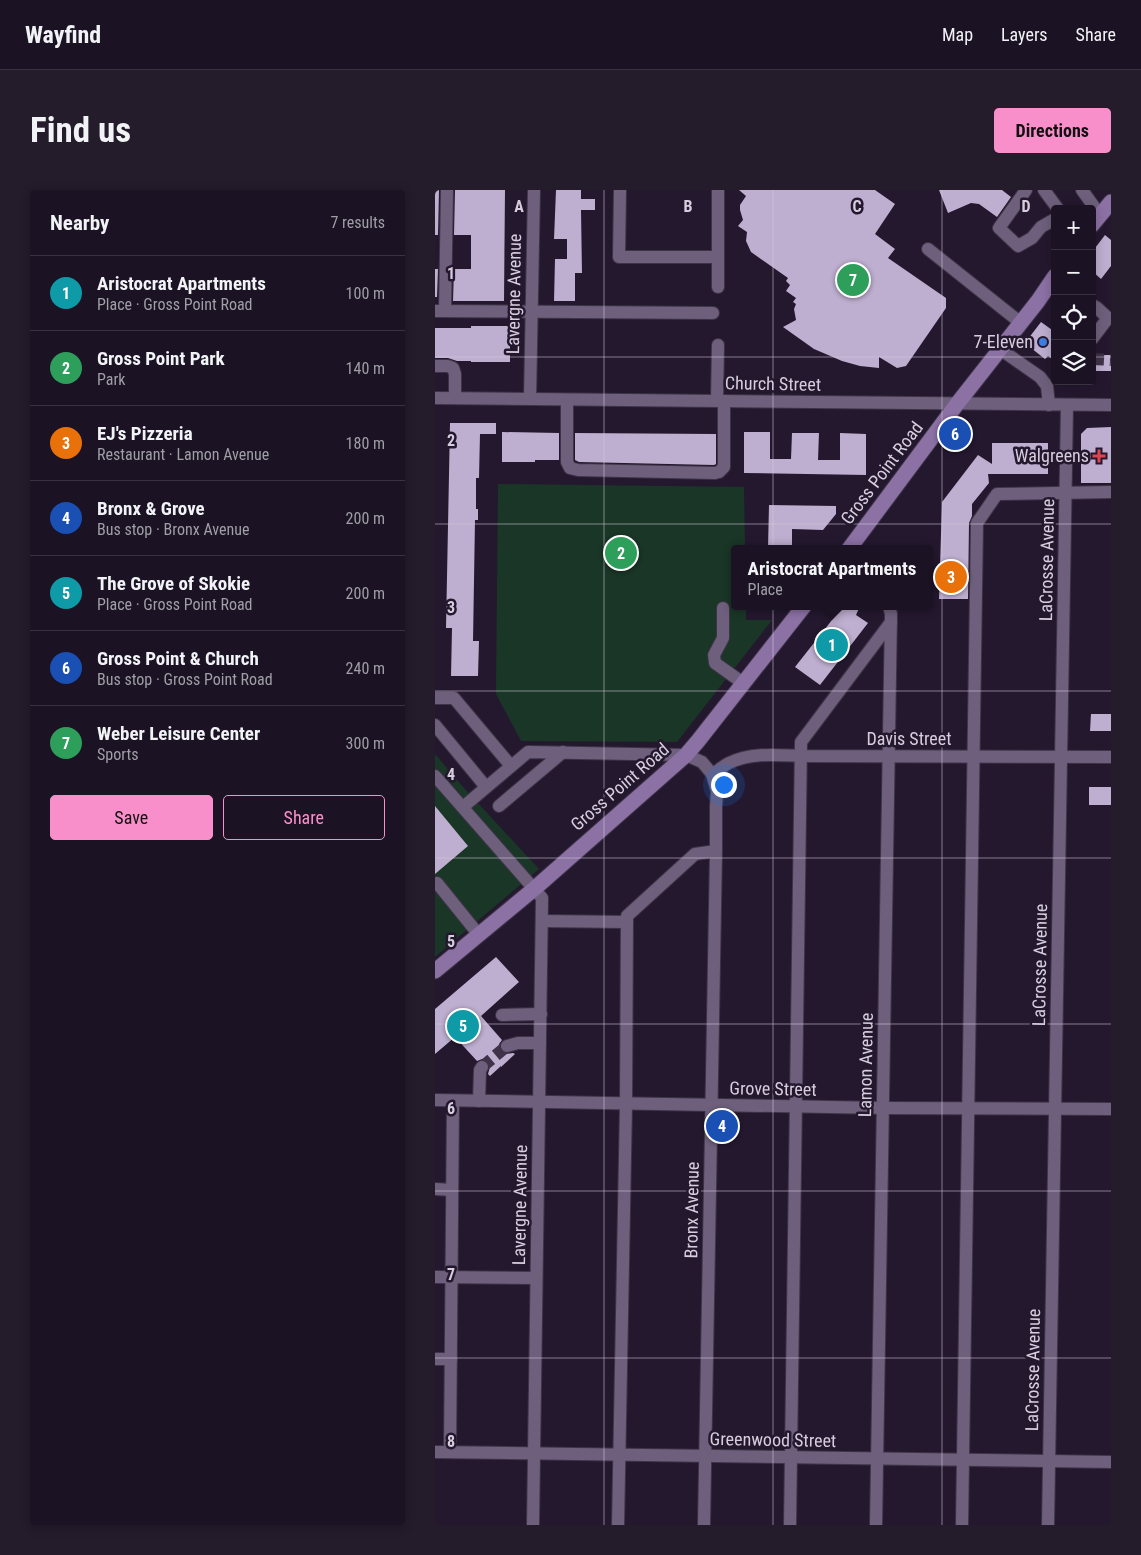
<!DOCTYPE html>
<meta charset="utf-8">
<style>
body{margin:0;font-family:"Roboto Condensed",sans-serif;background:#241b2b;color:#f1f3f6}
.controls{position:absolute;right:15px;top:15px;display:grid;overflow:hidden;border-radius:5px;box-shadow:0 2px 12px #0003}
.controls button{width:45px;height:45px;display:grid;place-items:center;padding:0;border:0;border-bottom:1px solid #393241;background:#1b1223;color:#f1f3f6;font:25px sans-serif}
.you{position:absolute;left:288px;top:594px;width:18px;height:18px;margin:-12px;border:4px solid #fff;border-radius:50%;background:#1a73e8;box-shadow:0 0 0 8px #1a73e833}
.badge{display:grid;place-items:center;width:32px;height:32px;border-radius:50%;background:#f98fca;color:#fff;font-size:16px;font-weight:700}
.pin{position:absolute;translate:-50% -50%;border:2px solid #fff;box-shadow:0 1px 5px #0006}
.popup{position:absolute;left:296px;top:355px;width:202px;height:65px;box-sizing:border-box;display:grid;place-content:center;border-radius:5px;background:#1b1223;filter:drop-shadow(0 1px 4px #0005);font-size:16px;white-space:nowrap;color:#a09ea6}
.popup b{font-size:19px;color:#f1f3f6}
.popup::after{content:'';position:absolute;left:50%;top:100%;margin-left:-10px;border:10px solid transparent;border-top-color:#1b1223}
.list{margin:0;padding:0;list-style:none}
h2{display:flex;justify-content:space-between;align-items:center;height:65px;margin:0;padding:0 20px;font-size:21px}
h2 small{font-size:16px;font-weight:400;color:#a09ea6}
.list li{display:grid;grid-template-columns:32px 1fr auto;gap:15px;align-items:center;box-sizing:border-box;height:75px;padding:0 20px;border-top:1px solid #393241}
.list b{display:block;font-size:19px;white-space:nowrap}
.list p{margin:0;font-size:16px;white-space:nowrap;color:#a09ea6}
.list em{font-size:16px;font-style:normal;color:#a09ea6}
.actions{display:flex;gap:10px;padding:15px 20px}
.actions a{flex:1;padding:11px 0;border:1px solid #f98fca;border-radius:5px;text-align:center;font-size:18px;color:#f98fca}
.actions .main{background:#f98fca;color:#111}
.icon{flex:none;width:28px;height:28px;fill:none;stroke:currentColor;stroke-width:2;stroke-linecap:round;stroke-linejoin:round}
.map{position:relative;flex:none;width:676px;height:1335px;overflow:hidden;border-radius:5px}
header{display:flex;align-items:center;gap:30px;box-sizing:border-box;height:70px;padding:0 25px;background:#1b1223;border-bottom:1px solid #393241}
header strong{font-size:24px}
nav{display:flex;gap:28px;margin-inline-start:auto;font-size:18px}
.intro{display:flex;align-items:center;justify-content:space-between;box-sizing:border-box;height:120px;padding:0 30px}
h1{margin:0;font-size:35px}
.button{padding:12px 22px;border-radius:5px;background:#f98fca;color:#111;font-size:18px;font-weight:700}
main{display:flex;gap:30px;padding:0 30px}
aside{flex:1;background:#1b1223;border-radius:5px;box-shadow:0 2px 12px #0003}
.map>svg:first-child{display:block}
.green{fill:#1a3627}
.building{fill:#beaecf}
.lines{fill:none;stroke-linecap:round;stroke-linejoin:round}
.minor-tunnel{stroke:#3f3349;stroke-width:12;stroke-dasharray:12 6;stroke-linecap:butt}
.minor-casing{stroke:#3e3447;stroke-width:14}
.major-casing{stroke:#3e3447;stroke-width:17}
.minor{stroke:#6e607c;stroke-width:12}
.major{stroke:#8c71a5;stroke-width:15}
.grid{fill:none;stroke:#d6cede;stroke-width:1;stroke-opacity:0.55}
.shop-dot{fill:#3f7fe0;stroke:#24182f;stroke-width:2}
.health-dot{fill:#e0444e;stroke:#24182f;stroke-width:2}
.labels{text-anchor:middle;stroke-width:5;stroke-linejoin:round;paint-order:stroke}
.street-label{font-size:18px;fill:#d6cede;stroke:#24182f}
.poi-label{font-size:18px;fill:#d6cede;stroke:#24182f;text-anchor:end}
.grid-label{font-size:16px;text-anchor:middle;font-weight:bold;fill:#d6cede;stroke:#24182f;stroke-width:5;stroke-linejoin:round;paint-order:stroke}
</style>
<header>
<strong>Wayfind</strong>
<nav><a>Map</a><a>Layers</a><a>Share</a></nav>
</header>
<div class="intro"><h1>Find us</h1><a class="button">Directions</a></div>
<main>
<aside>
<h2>Nearby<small>7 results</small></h2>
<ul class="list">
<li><span class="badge" style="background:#0f9aa8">1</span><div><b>Aristocrat Apartments</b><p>Place · Gross Point Road</p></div><em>100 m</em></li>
<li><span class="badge" style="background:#2e9e5b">2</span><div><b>Gross Point Park</b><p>Park</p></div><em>140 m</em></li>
<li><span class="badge" style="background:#e8710a">3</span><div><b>EJ's Pizzeria</b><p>Restaurant · Lamon Avenue</p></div><em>180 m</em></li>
<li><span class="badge" style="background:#1a4fb4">4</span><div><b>Bronx &amp; Grove</b><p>Bus stop · Bronx Avenue</p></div><em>200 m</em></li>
<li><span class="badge" style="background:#0f9aa8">5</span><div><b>The Grove of Skokie</b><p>Place · Gross Point Road</p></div><em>200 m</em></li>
<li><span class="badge" style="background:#1a4fb4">6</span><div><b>Gross Point &amp; Church</b><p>Bus stop · Gross Point Road</p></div><em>240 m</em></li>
<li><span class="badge" style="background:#2e9e5b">7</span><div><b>Weber Leisure Center</b><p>Sports</p></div><em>300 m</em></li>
</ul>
<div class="actions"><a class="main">Save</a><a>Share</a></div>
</aside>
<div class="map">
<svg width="676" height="1335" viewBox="0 0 676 1335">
<rect width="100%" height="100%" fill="#24182f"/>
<g class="green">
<polygon points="63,294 309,297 310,359 300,359 300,416 311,416 311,430 337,430 242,552 86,551 61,504"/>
<polygon points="0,564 29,598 104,679 0,767"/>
</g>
<g class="building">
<polygon points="0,0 4,0 3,45 0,45"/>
<polygon points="20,0 70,0 69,111 18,111 19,79 36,79 36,45 19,45"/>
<polygon points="121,0 146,0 146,9 160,9 160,20 146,20 147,83 140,83 140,111 119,111 120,69 132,69 132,49 119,49"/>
<polygon points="304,0 440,0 460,14 440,44 460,59 453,68 511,108 511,118 471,176 462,178 444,167 444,178 425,176 407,171 379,159 348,137 361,130 359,119 361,114 358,112 361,108 351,101 355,95 351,91 353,88 316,62 311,51 312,42 303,36 308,30 305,20 305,15 311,6"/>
<polygon points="504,0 567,0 576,7 562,27 544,14 536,13 513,23"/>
<polygon points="670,45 676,50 676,76 666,89 657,81 657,62"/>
<polygon points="0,79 3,79 2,107 0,107"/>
<polygon points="606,132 620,142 620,171 613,166 610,169 596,158 599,154 593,149"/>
<polygon points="36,136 75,136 75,172 36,172 36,171 22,171 13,168 0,168 0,138 36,138"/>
<rect x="657" y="165" width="19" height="16"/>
<polygon points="15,233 61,233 61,244 45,244 44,288 41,288 41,319 43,319 43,330 40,330 38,451 44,451 43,486 16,486 17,438 11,438"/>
<polygon points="676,237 676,293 646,293 646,244 652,238"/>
<polygon points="67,242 124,243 124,270 100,270 100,272 67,272"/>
<polygon points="309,242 335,242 335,269 356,269 357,243 384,243 383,270 405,270 405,243 431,244 431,285 309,283"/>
<polygon points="140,243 281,244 281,274 279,275 144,272 140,270"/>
<polygon points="557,253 613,253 613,284 553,284 554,293 537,314 537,326 534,333 533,409 504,409 507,312 543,265 557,274"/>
<polygon points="334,315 401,316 401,324 388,340 357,339 357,359 333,359"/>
<polygon points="408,416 425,416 421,425 433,433 385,495 360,477"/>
<polygon points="656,524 676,524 676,541 655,541"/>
<rect x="654" y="597" width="22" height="18"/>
<polygon points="0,616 33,656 0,684"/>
<polygon points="61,767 84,792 46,826 67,850 64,854 66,861 70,864 78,863 80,864 66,877 66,876 55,886 53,884 55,877 52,871 47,869 42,871 20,847 0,864 0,819"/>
</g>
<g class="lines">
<g class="minor-tunnel">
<polyline points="657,169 676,170"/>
<polyline points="47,877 72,856"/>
</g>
<g class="minor-casing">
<g id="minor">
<polyline points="185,0 184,67 283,67"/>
<polyline points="283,0 283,97"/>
<polyline points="591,0 564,38 583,56 597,48 606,37 620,29"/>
<polyline points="609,0 623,19"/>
<polyline points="647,0 665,25"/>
<polyline points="493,59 586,133"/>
<polyline points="657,115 661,117 673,128 657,149"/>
<polyline points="0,121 278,123"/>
<polyline points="10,121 12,0"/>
<polyline points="565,159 605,187 612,196 614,215"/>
<polyline points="0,176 13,176 18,178 20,184 20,208"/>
<polyline points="0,208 676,215"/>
<polyline points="95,209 99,0"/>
<polyline points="132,210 132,272 135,278 143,280 280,283 284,282 289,277 289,211"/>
<polyline points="282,211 283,155"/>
<polyline points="288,418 288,448 279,465 280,473 308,493"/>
<polyline points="0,508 19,508 76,576"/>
<polyline points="0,535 51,597"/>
<path d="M 277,584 C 283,581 288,576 294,573 C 317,562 342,565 366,566 L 676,567"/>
<polyline points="0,586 107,708 98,1335"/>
<polyline points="64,616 128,562"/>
<polyline points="28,617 93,562 251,565 267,572 277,584 282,601 281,617 281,661 269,1335"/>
<polyline points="2,693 44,745"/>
<polyline points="107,731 192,732"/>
<polyline points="67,825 106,824"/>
<polyline points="72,856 83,853 105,853"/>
<polyline points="0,910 448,918 676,919"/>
<polyline points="44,911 45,880 47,877"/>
<polyline points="0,999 17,1000"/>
<polyline points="0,1087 101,1088"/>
<polyline points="0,1169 16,1169"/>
<polyline points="0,1262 676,1272"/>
<polyline points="15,1262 18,911"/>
<polyline points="183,1335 191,914 192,726 260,664 281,661"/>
<polyline points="355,1335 366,552 456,432"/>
<polyline points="441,1335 456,424 454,416"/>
<polyline points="527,1335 542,333 562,304 676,302"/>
<polyline points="613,1335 632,215"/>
</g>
</g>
<g class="major-casing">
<g id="major">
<polyline points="657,35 676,12"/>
<polyline points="414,359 522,214 603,111 620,86"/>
<polyline points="0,781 99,699 251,565 263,551 369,416"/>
</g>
</g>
<use href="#minor" class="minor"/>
<use href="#major" class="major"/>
</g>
<path class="grid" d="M 169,0 L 169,1335M 338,0 L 338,1335M 507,0 L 507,1335M 0,167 L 620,167M 657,167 L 676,167M 0,334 L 676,334M 0,501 L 676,501M 0,668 L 676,668M 0,834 L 676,834M 0,1001 L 676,1001M 0,1168 L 676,1168"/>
<circle class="shop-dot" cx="608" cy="152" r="5"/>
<path class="health-dot" d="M661.5 258.5h5v5h5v5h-5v5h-5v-5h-5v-5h5z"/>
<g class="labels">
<g class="street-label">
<text transform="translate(79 104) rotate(-89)" y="6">Lavergne Avenue</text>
<text transform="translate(338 194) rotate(1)" y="6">Church Street</text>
<text transform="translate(447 283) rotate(-53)" y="6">Gross Point Road</text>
<text transform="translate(612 370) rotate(-89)" y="6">LaCrosse Avenue</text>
<text x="474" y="555">Davis Street</text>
<text transform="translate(185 597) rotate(-41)" y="6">Gross Point Road</text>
<text transform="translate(605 775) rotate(-89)" y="6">LaCrosse Avenue</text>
<text transform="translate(431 875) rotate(-89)" y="6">Lamon Avenue</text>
<text transform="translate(338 899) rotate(1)" y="6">Grove Street</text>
<text transform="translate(85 1015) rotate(-89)" y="6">Lavergne Avenue</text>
<text transform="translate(257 1020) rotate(-89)" y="6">Bronx Avenue</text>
<text transform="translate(598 1180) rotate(-89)" y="6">LaCrosse Avenue</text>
<text transform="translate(338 1250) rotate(1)" y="6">Greenwood Street</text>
</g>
<g class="poi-label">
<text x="598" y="158">7-Eleven</text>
<text x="654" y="272">Walgreens</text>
</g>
</g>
<g class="grid-label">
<text x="84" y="22">A</text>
<text x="253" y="22">B</text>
<text x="422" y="22">C</text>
<text x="591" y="22">D</text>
<text x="16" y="89">1</text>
<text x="16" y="256">2</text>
<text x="16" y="423">3</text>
<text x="16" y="590">4</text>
<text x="16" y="757">5</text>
<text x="16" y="924">6</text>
<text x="16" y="1090">7</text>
<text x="16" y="1257">8</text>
</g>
</svg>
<div class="controls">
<button>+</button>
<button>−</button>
<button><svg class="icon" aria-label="locate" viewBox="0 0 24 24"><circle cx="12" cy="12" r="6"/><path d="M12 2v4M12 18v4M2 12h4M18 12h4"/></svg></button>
<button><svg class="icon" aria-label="layers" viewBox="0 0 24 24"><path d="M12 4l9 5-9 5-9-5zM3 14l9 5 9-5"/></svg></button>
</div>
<div class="you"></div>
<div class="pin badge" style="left:397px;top:455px;background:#0f9aa8">1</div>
<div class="popup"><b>Aristocrat Apartments</b>Place</div>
<div class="pin badge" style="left:186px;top:363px;background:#2e9e5b">2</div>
<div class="pin badge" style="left:516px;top:387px;background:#e8710a">3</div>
<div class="pin badge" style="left:287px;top:936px;background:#1a4fb4">4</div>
<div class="pin badge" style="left:28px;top:836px;background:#0f9aa8">5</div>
<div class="pin badge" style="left:520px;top:244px;background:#1a4fb4">6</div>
<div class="pin badge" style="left:418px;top:90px;background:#2e9e5b">7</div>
</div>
</main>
